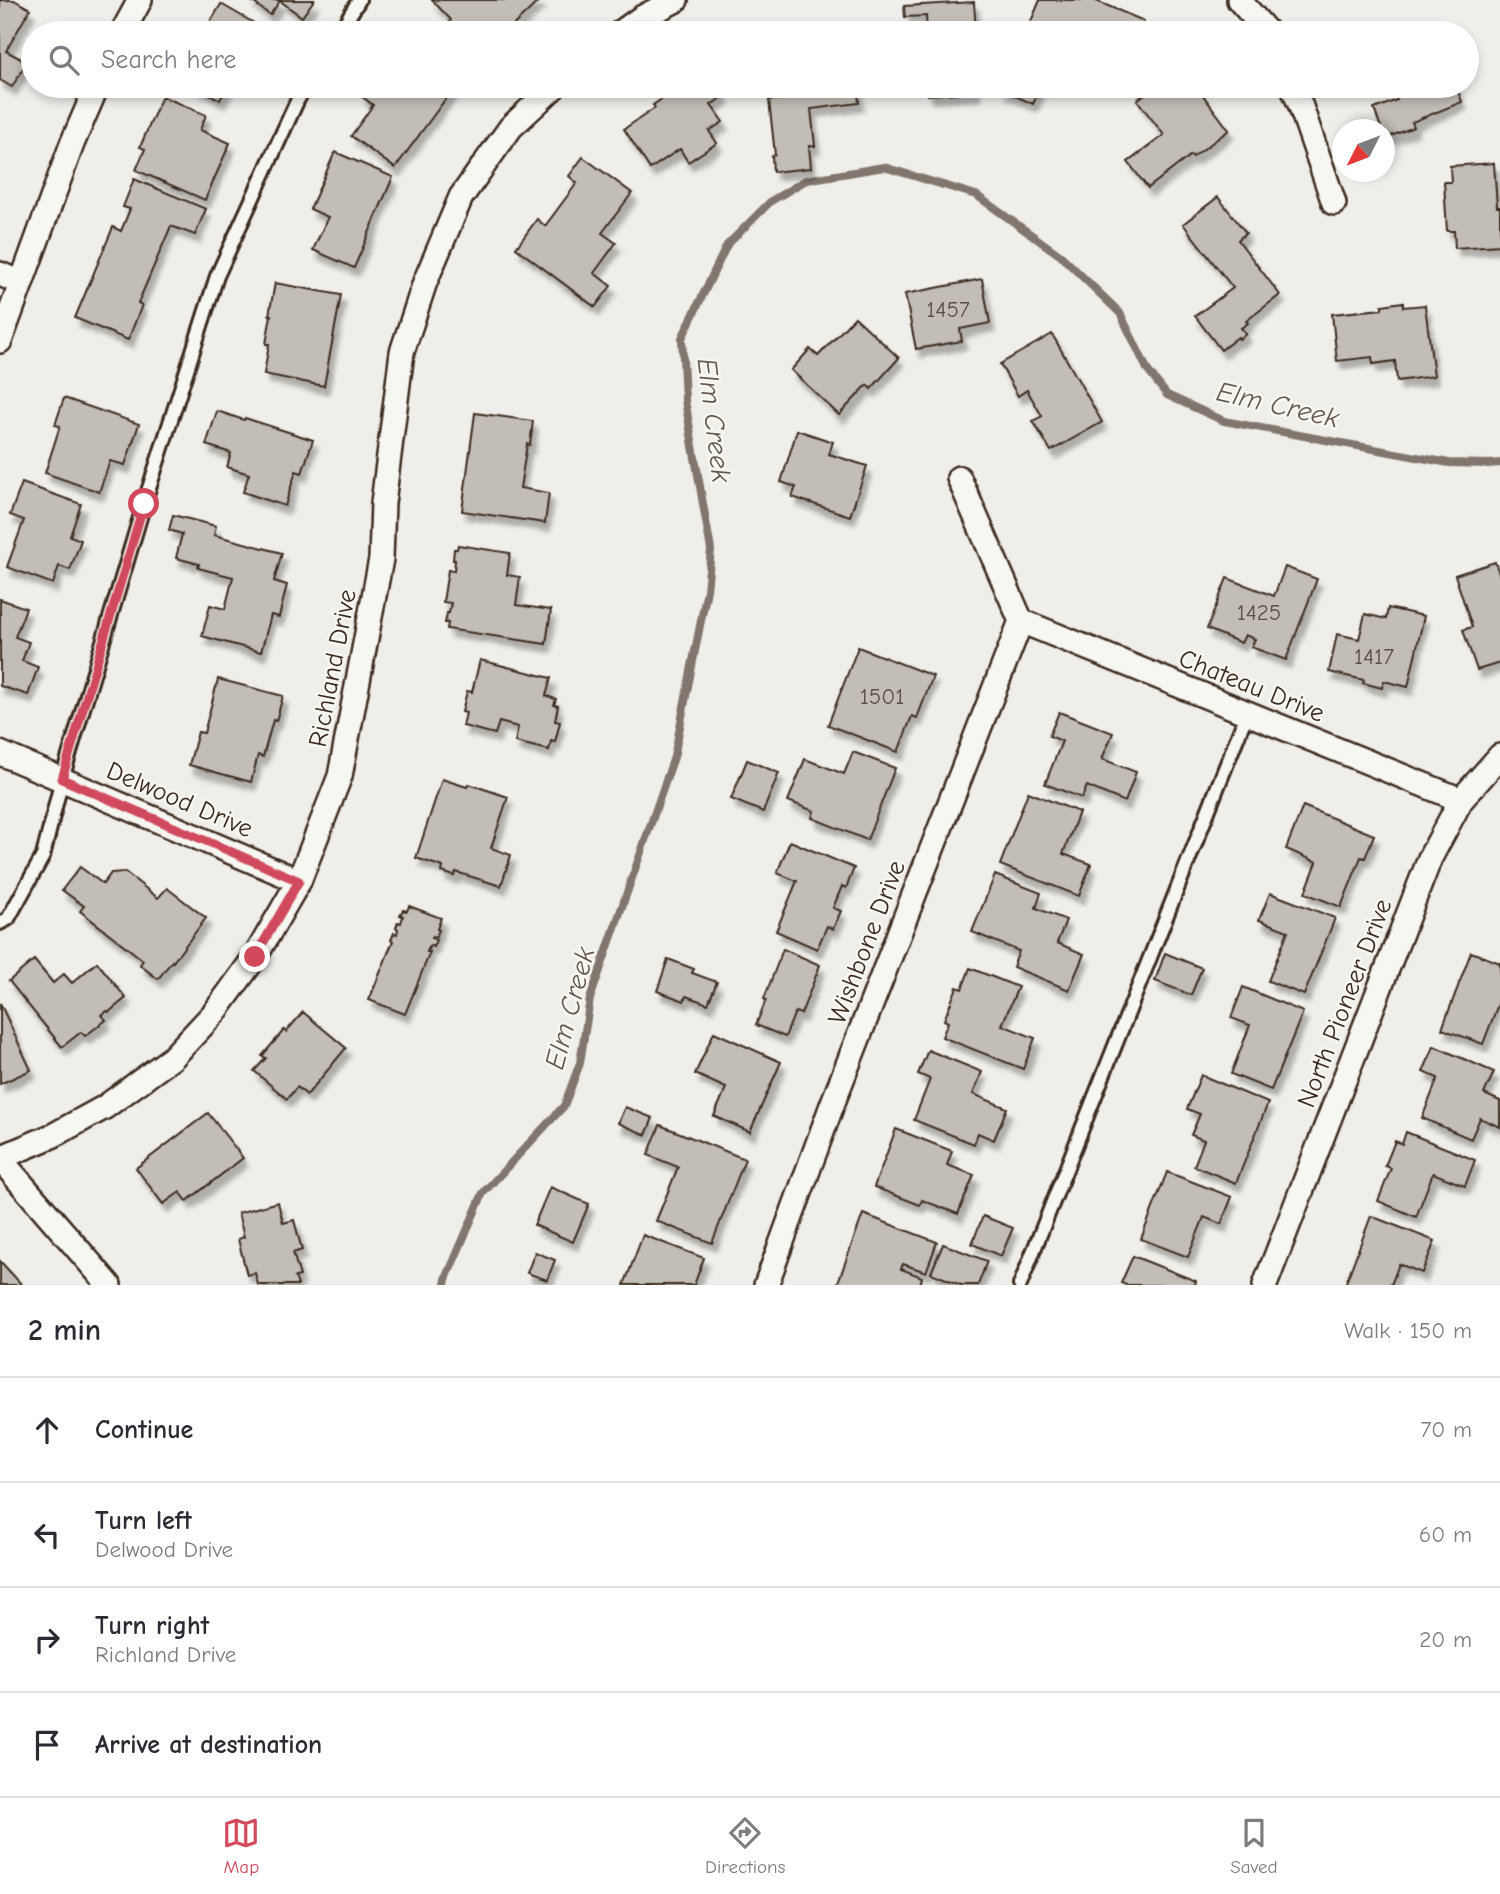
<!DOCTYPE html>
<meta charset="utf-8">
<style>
body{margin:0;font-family:"Comic Neue",sans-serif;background:#f7f7f7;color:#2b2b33}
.compass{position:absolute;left:1332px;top:119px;width:63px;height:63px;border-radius:50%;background:#fff;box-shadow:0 4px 10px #0003;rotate:228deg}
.stop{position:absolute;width:21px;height:21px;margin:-16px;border:5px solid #d1495b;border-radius:50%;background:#fff}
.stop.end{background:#d1495b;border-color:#fff;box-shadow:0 2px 7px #0008}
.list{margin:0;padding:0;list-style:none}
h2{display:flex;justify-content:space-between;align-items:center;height:91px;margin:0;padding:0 28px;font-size:30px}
h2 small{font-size:23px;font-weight:400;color:#7c7c81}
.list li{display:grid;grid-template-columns:46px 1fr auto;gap:21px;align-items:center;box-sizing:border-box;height:105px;padding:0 28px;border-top:2px solid #e1e1e2}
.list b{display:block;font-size:26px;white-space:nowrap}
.list p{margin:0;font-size:23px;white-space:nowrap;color:#7c7c81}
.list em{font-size:23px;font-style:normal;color:#7c7c81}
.icon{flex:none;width:38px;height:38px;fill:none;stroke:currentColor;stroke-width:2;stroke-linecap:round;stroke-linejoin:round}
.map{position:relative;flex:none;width:1500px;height:1285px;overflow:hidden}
.search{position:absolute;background:#fff;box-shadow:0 4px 10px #0003;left:21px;right:21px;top:21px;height:77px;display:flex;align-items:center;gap:18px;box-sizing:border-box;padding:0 24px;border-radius:38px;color:#7c7c81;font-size:26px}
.sheet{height:511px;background:#fff}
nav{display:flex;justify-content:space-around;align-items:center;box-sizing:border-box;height:98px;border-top:2px solid #e1e1e2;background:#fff;font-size:19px;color:#7c7c81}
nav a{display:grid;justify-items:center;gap:4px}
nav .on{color:#d1495b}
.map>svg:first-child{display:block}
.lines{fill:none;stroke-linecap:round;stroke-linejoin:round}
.stream{stroke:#81766d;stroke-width:8}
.building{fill:#c2bdb7;stroke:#3b2a1e;stroke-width:2;filter:url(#shadow)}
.service-casing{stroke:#3b2a1e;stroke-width:18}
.minor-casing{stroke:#3b2a1e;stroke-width:28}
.service{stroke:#f6f6f2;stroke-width:12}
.minor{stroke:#f6f6f2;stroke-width:23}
.route{stroke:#d1495b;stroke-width:9}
.labels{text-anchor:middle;stroke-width:5;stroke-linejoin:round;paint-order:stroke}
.number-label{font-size:23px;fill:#5d4f44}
.street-label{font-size:26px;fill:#3b2a1e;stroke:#f6f6f2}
.water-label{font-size:28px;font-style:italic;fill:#64564c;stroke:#f6f6f2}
</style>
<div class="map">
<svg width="1500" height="1285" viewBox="0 0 1500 1285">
<defs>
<filter id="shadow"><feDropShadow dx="4.5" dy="8" stdDeviation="2" flood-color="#0004"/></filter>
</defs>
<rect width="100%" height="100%" fill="#efeeea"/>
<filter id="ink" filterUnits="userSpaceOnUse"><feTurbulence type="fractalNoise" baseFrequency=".0143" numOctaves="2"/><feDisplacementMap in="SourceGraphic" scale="14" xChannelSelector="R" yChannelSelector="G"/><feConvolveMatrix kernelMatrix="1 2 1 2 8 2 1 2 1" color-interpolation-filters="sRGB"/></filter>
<g filter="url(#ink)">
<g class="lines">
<polyline class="stream" points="445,1285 446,1279 483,1193 564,1106 580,1063 590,999 674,757 707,590 711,550 685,400 682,338 727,245 771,201 806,180 884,167 976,195 1061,256 1120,313 1148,371 1167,395 1224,421 1449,463 1488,464 1500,463"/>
</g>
<g class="building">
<polygon points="0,0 14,0 30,9 6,51 27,62 12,87 0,80"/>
<polygon points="250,0 314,0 302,17 280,1 270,15"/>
<polygon points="432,0 540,0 505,33 460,33 450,22 451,20"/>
<polygon points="1040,0 1094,0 1144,21 1139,33 1026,33"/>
<polygon points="974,2 976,33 927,33 926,16 905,17 904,6"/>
<polygon points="221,4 271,33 204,33"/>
<polygon points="195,86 228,86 220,100"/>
<polygon points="368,86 455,86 395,168 351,136 373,105 361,96"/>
<polygon points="676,86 718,86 724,96 711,105 723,122 709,131 717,143 688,162 680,149 650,169 624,129 655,108 653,105 669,94 671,98 680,92"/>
<polygon points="784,86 857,86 859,103 811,109 815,146 809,146 811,168 773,172 772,156 775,155 769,100 785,99"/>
<polygon points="928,86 976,86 976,92 928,95"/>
<polygon points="1004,86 1041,86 1033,104 1002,90"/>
<polygon points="1153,86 1196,86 1229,130 1193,157 1191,155 1148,188 1128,162 1164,135 1137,100 1154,87"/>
<polygon points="1392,86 1456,86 1462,102 1412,122 1414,127 1386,138 1384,130 1382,130 1374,109 1397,100"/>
<polygon points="162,96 206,115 200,130 230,143 205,200 136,170 145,149 140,147"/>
<polygon points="335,152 393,177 354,268 313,250 328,217 310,209"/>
<polygon points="583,157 632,193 602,233 616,243 594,273 611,286 595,307 516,248 537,219 545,226 577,183 569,176"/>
<polygon points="1494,163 1497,207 1500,207 1500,245 1455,248 1454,231 1447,231 1444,182 1451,182 1450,166"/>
<polygon points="134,179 206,209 195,235 171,226 138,303 142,305 128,340 75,318 113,227 121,231 130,209 123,207"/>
<polygon points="1218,197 1246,233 1238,240 1280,295 1246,321 1248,323 1241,328 1246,334 1239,339 1238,337 1221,350 1195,316 1233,288 1183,224"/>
<polygon points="982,279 990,323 960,329 962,341 916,349 905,294"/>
<polygon points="275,283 341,295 324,386 264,374 269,344 266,344 271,315 269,315"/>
<polygon points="1403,302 1403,307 1425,305 1434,376 1397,381 1395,361 1373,364 1372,357 1337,361 1332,314 1382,309 1382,305"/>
<polygon points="855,317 899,358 871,389 867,385 839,415 791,370 810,349 818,356"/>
<polygon points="1052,334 1102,422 1051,451 1033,421 1042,416 1027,390 1018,396 1000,364"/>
<polygon points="64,398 139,424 125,465 110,461 99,492 45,473 60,426 55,425"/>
<polygon points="217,411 244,420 245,418 313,440 302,473 296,471 285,506 243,492 249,474 227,467 231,453 206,445"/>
<polygon points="475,413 533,421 530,445 527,444 520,488 549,493 545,523 462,511"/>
<polygon points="797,430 833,442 829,454 867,466 850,516 792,497 796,487 781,482"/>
<polygon points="22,483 81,504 70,536 81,540 70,570 59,566 53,584 7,567 24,520 10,515"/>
<polygon points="173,515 216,526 214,535 282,553 274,581 287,585 279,617 271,615 261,652 202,636 210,605 225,609 233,577 198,568 199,564 176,558 182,534 169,530"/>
<polygon points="458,545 510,553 507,575 520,577 516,605 551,610 546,644 447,629 448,623 445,623 447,613 449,613 451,603 443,602 448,570 454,571 455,560 453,560 454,549 457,549"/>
<polygon points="1495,562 1500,576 1500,663 1477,670 1463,630 1472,627 1455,575"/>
<polygon points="1285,567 1317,579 1286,660 1251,647 1255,639 1245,635 1241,643 1207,629 1227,578 1274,596"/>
<polygon points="0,599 26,608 15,637 29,642 22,661 38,667 28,695 0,686"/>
<polygon points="1388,608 1424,616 1408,687 1384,681 1382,688 1363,683 1364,680 1329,672 1337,634 1359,639 1365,614 1386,619"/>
<polygon points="858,647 933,676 917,718 912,716 898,752 828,725"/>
<polygon points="480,660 551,678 546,696 556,699 554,705 558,706 555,721 560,722 555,742 551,741 549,750 515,742 518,727 499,722 495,734 463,726 466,713 462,712 467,691 472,692"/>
<polygon points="218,679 283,696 276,721 273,720 263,757 258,755 251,782 189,765 198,732 204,733"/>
<polygon points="1059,712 1113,733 1102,759 1136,772 1125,802 1087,786 1082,798 1045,784 1062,741 1049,736"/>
<polygon points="853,752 895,768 867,840 812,818 814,811 788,801 805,759 844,774"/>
<polygon points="747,760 779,773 763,812 731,799"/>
<polygon points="442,779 467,787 469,784 508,797 491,848 511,855 501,886 456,872 454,876 442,872 443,867 416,858"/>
<polygon points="1028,792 1079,812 1063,854 1091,864 1079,896 1000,865"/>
<polygon points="1303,806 1374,835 1365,858 1361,857 1341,907 1305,893 1317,862 1286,849"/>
<polygon points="790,841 854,868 846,888 842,886 833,908 841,911 833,929 827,926 817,949 776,931 797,881 777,873"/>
<polygon points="80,867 103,884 111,873 125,872 158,898 167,888 206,918 173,962 172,961 158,979 140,965 143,960 80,911 84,906 62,890"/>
<polygon points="995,875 1041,893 1036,908 1066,920 1057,943 1084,954 1069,990 1013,967 1019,951 972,932"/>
<polygon points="1270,893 1335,918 1304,995 1268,981 1288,931 1259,920"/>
<polygon points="409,906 441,918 437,929 439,930 436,937 433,936 432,938 436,940 433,947 430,945 427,952 430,952 405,1014 369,1000 393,941 391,940 394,933 397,934 398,929 396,928 398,922 401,923 403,916 400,915 403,910 407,911"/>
<polygon points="783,949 820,965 801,1014 795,1012 785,1037 756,1025 766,1000 764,999"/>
<polygon points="1471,952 1500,963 1500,999 1483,1044 1442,1029"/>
<polygon points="1165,953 1202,968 1191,995 1155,981"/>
<polygon points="668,959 694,969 692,973 717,982 708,1004 686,996 684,1001 657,991"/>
<polygon points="34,960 53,983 64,974 72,983 97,962 126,998 109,1012 107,1011 102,1015 106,1020 85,1036 81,1032 62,1047 9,981"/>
<polygon points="970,968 1018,987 1002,1025 1035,1038 1023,1069 942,1037 948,1022 944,1020 957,987 962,989"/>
<polygon points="1243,987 1303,1012 1271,1090 1231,1074 1250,1025 1231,1018"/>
<polygon points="0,1003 31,1070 0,1084"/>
<polygon points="303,1012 346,1048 307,1095 297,1087 287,1099 254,1071 266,1058 262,1056 284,1030 286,1032"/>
<polygon points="714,1032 781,1062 750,1132 714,1116 726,1088 695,1074"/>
<polygon points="1434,1046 1494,1072 1484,1094 1500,1101 1500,1127 1480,1118 1471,1139 1422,1118 1438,1078 1423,1072"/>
<polygon points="928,1050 982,1072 973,1094 1007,1108 994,1140 978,1133 974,1144 914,1120 930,1079 918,1074"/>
<polygon points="1201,1075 1268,1103 1236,1183 1194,1166 1204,1140 1191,1135 1200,1114 1187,1109"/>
<polygon points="625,1107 653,1118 646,1135 618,1123"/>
<polygon points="208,1113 243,1158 187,1201 180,1192 163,1204 136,1168"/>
<polygon points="660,1125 745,1159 712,1243 656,1221 678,1167 648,1155"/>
<polygon points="896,1129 952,1151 947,1165 974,1175 958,1214 922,1200 920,1205 874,1187"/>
<polygon points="1406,1132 1475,1160 1465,1186 1433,1173 1416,1217 1378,1201 1391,1168 1385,1166 1395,1141 1402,1144"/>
<polygon points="1167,1172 1232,1197 1221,1224 1204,1217 1188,1257 1141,1239"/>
<polygon points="550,1187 589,1204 573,1242 534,1225"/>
<polygon points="278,1202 283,1223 294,1220 302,1250 293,1253 300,1276 295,1277 298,1285 258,1285 255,1273 247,1275 238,1239 244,1237 238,1213"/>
<polygon points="863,1214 937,1242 926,1272 903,1264 901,1269 922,1277 920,1285 837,1285"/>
<polygon points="983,1216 1013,1228 1001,1256 972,1244"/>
<polygon points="1371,1216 1435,1241 1422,1273 1399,1264 1391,1285 1345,1285"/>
<polygon points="643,1235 704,1258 694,1285 624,1285"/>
<polygon points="943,1244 987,1261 978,1285 961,1285 931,1273"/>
<polygon points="535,1252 555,1260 547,1280 527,1273"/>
<polygon points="1133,1256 1196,1281 1195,1285 1126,1285 1121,1283"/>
<polygon points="0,1261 22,1285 0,1285"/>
</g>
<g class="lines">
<g class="service-casing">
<g id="service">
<polyline points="339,33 359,0"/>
<polyline points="0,923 8,919 43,856 62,779 144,504 217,276 298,99 306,86"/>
<polyline points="1020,1285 1247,713"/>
</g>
</g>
<g class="minor-casing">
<g id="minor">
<polyline points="1239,0 1268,33"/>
<polyline points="122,33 140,0"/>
<polyline points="620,33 641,18 676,0"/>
<polyline points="1292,86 1300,104 1334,203"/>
<polyline points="0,274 21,283"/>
<polyline points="0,341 72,144 97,86"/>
<polyline points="959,478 1021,621"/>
<polyline points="1021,621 1461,800"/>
<polyline points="0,753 299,881"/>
<polyline points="0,1158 54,1135 105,1107 172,1058 215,1012 255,957 299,881 340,776 381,559 383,503 402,352 425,282 461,197 511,127 555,86"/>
<polyline points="0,1159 109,1285"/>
<polyline points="766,1285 832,1105 1021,621"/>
<polyline points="1265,1285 1430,858 1461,800 1500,756"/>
</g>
</g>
<use href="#service" class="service"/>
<use href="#minor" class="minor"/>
</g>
</g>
<g class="lines" filter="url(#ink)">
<polyline class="route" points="144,504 62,779 299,881 255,957"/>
</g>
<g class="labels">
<g class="number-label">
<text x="948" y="317">1457</text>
<text x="1259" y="620">1425</text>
<text x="1374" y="664">1417</text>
<text x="882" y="704">1501</text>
</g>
<g class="street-label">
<text transform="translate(332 668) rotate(-79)" y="9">Richland Drive</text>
<text transform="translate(1252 685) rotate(22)" y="9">Chateau Drive</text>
<text transform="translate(180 799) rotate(23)" y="9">Delwood Drive</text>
<text transform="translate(866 942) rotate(-69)" y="9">Wishbone Drive</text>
<text transform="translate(1344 1003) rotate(-69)" y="9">North Pioneer Drive</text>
</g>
<g class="water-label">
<text transform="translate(1278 404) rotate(13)" y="10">Elm Creek</text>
<text transform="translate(715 420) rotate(83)" y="10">Elm Creek</text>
<text transform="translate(569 1008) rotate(-75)" y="10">Elm Creek</text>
</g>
</g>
</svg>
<svg class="compass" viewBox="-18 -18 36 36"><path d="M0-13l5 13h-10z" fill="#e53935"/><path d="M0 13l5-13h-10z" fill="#7c7c81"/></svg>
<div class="stop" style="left:144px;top:504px"></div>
<div class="stop end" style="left:255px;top:957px"></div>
<div class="search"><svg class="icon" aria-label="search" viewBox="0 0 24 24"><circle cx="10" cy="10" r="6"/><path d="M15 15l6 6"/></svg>Search here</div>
</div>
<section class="sheet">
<h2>2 min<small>Walk · 150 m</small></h2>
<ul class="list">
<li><svg class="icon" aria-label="ahead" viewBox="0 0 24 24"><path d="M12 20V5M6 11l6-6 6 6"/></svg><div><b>Continue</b></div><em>70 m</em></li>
<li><svg class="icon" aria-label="left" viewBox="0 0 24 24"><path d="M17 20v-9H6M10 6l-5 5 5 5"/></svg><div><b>Turn left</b><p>Delwood Drive</p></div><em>60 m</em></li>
<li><svg class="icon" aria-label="right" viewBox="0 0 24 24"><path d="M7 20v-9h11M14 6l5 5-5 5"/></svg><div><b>Turn right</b><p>Richland Drive</p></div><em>20 m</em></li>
<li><svg class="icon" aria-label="arrive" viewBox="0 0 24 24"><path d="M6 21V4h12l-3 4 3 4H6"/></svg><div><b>Arrive at destination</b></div></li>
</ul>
</section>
<nav>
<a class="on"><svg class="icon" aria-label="map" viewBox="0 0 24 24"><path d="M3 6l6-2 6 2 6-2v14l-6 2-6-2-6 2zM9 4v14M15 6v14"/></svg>Map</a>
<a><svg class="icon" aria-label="directions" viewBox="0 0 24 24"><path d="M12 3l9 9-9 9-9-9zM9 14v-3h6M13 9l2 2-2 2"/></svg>Directions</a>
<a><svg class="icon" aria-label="saved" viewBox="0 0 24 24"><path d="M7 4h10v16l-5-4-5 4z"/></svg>Saved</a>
</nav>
